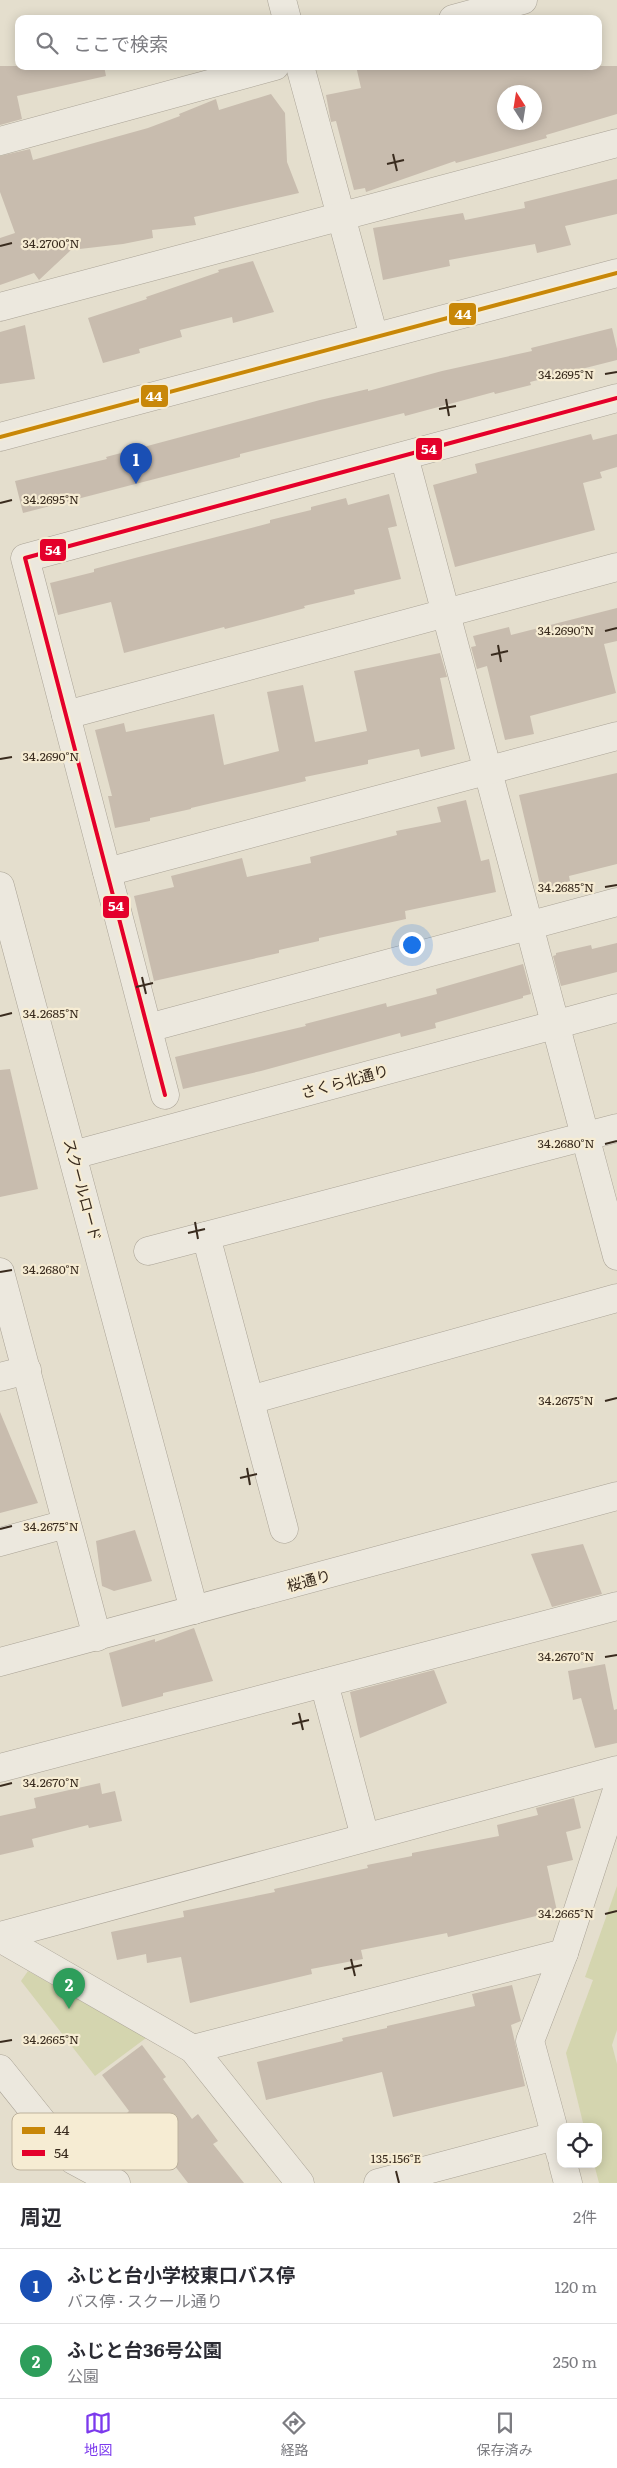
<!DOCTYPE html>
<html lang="ja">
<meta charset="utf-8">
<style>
body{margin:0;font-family:Literata,"Noto Sans JP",serif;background:#f7f7f7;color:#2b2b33}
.controls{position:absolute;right:15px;bottom:15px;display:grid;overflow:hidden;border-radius:10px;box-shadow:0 2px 12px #0003}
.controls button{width:45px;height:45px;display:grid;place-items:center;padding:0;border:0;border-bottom:1px solid #e1e1e2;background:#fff;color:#2b2b33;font:25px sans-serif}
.compass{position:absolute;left:497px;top:85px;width:45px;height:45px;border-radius:50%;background:#fff;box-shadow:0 2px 12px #0003;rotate:348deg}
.you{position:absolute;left:411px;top:944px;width:18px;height:18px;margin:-12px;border:4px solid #fff;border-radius:50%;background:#1a73e8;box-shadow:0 0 0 8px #1a73e833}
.badge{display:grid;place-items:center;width:32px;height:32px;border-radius:50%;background:#7c3aed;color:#fff;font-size:16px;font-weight:700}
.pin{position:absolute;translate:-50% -41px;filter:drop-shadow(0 1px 2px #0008)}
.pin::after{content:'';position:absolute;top:26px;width:18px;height:15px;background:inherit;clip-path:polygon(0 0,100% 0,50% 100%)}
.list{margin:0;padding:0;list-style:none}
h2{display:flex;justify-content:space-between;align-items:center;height:65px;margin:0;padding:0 20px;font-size:21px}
h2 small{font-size:16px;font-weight:400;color:#7c7c81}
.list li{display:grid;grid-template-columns:32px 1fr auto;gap:15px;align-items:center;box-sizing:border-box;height:75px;padding:0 20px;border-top:1px solid #e1e1e2}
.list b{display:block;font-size:19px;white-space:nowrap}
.list p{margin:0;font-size:16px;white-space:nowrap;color:#7c7c81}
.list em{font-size:16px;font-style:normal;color:#7c7c81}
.icon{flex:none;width:28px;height:28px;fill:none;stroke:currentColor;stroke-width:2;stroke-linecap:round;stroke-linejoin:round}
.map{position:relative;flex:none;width:617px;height:2183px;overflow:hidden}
.search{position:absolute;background:#fff;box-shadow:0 2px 12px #0003;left:15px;right:15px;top:15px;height:55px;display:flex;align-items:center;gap:12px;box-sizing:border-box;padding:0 18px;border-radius:10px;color:#7c7c81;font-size:19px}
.sheet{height:215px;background:#fff}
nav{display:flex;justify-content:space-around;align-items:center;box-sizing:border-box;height:70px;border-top:1px solid #e1e1e2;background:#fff;font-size:14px;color:#7c7c81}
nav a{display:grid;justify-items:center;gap:2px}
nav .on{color:#7c3aed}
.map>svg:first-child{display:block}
.green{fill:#d4d5af}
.building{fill:#c8bcae;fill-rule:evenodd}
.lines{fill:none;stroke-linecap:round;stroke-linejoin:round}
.street-casing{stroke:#aaa396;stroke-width:29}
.street{stroke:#ece8de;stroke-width:28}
.bus-1-casing{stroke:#f6ecd3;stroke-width:8}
.bus-2-casing{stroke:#f6ecd3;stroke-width:8}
.bus-1{stroke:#c88708;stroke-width:4}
.bus-2{stroke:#e4002b;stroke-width:4}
.ticks{fill:none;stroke:#392b1e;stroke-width:2}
.labels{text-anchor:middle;stroke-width:4.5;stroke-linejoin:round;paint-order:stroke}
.street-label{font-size:15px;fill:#392b1e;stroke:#f6ecd3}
.key{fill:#f6ecd3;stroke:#bdb29d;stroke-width:1}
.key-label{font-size:14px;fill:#392b1e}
.ticks-label{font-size:12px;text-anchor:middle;fill:#392b1e;stroke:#f6ecd3;stroke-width:4.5;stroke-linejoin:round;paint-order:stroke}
.line-badge{stroke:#f6ecd3;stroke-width:2}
.badge-label{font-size:14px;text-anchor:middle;font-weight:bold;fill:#fff}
</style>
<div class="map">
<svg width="617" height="2183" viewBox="0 0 617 2183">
<rect width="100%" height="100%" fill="#e4decd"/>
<g class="green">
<polygon points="617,1886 617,2030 612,2045 617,2064 617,2183 599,2183 594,2164 598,2164 598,2127 584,2127 566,2053 593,1980 585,1977"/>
<polygon points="28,1971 146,2038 95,2076 21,1981"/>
</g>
<g class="building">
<polygon points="0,66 104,66 106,76 17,96 22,119 0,125"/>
<path d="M 356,66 L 617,66 L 617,114 L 546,135 L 547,138 L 456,163 L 455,161 L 366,192 L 365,188 L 354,190 L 336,121 L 331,122 L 326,95 L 361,88 ZM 504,92 L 534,92 L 534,122 L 504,122 Z"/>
<polygon points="271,94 285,113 287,162 299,193 194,217 196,225 152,230 153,238 123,244 71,250 39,280 34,273 0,285 0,238 15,233 0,192 0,156 30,149 33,160 148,128 180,116 179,114 216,99 219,110"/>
<polygon points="617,179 617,214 565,226 571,245 537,253 535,244 449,260 450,266 383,280 373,228 463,213 465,220 525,208 524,202"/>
<polygon points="253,261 274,312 233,323 232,317 180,330 182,337 139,349 140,353 103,363 88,318 147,299 146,297 219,272 218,270"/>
<polygon points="25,325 35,379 0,384 0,332"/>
<polygon points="612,328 617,349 617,360 530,382 531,385 495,394 494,392 405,416 404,413 240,454 240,457 23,513 15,481 107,459 106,457 320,400 368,389 368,391 442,371 532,351 531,348"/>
<polygon points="591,434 593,440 617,434 617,467 600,472 602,478 583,483 595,530 455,567 433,485 477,473 475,464"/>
<polygon points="389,494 397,526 388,528 401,579 354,590 355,594 304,606 305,608 260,620 225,629 224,627 124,653 111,602 58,615 50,583 94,572 94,569 135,558 270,523 270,520 311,510 311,507 346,498 348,505"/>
<polygon points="617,608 617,641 604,644 616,693 530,716 534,734 505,740 487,666 477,669 471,647 476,646 473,636 509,627 511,635"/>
<polygon points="440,653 447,677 440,678 455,749 421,757 419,749 368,760 368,764 305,777 306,781 191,808 191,809 150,818 150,821 115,828 108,796 112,796 95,730 124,723 126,732 214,714 224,765 279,751 267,692 303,685 315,742 367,731 354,671"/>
<polygon points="617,773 617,864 569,876 570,881 541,889 519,795"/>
<polygon points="466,800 481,861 489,859 496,892 405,911 406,919 319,938 319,941 279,950 279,953 154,981 134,896 174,887 171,876 242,858 247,877 311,863 310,857 397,835 396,831 441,822 437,807"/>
<polygon points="617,943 617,972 561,986 553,956 556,955 556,953 591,945 592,949"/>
<polygon points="523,964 531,994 523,996 523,998 435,1023 436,1028 401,1037 400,1033 261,1071 183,1089 175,1057 306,1026 305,1024 386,1003 387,1007 437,994 436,989"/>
<polygon points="10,1069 38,1189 0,1197 0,1070"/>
<polygon points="0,1412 38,1503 0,1513"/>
<polygon points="135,1530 152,1581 114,1591 102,1586 96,1541"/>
<polygon points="583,1544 602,1594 552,1607 531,1554"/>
<polygon points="194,1628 213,1681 163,1693 163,1696 122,1707 109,1653 155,1639 155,1642"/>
<polygon points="605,1664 614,1710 617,1709 617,1743 595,1748 581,1698 573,1700 568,1671"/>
<polygon points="434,1670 447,1703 360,1738 350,1692"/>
<polygon points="100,1783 102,1794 115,1791 122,1821 89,1828 88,1825 32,1839 34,1847 0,1855 0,1816 36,1808 34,1798"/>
<polygon points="574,1798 581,1828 566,1832 573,1860 547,1866 557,1911 448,1937 447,1933 361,1950 363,1959 311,1969 312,1974 190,2003 181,1957 147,1963 146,1954 117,1960 111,1932 184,1917 183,1911 275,1892 274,1889 368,1868 367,1865 412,1856 412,1853 499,1836 497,1825 538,1815 536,1808"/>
<polygon points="512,1985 521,2021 511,2025 525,2086 393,2117 382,2072 266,2100 257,2062 343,2041 342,2038 387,2028 387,2026 475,2006 472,1994"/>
<polygon points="142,2045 166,2077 163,2079 192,2119 198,2114 218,2141 213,2144 244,2183 188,2183 151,2135 145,2140 126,2114 129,2111 102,2075"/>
</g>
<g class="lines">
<g class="street-casing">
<g id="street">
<polyline points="282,0 287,19"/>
<polyline points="453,19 523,0"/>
<polyline points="300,66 374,337"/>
<polyline points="0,141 275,66"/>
<polyline points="0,307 617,143"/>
<polyline points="0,437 617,273"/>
<polyline points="404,456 617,1256"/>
<polyline points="66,715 617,567"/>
<polyline points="107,872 617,736"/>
<polyline points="0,886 194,1610"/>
<polyline points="148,1028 617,902"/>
<polyline points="165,1095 25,558 617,398"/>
<polyline points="73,1155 617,1008"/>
<polyline points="206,1236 284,1529"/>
<polyline points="148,1251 617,1128"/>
<polyline points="0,1272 97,1637"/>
<polyline points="0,1377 27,1370"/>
<polyline points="250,1400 617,1298"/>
<polyline points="0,1542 66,1524"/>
<polyline points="0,1662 617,1496"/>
<polyline points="324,1683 365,1837"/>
<polyline points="0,1768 617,1606"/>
<polyline points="0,1936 617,1770"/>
<polyline points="0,1938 193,2049 300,2183"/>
<polyline points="193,2049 564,1953"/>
<polyline points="0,2069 73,2160 116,2183"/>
<polyline points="561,2156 530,2041 564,1953 617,1790"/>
<polyline points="563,2164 568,2183"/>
<polyline points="378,2183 555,2136"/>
</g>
</g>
<use href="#street" class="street"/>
<g class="bus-1-casing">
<polyline id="bus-1" points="0,437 617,273"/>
</g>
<g class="bus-2-casing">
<polyline id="bus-2" points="165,1095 25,558 617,398"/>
</g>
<use href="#bus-1" class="bus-1"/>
<use href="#bus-2" class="bus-2"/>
</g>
<path class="ticks" d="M 393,154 L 397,171M 387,164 L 404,160M 0,246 L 12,243M 605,374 L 617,372M 446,399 L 449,416M 439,409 L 456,406M 0,503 L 12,500M 605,631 L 617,628M 498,645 L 501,662M 491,655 L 508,651M 0,759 L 12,757M 605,887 L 617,885M 142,977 L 146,994M 136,987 L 153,983M 0,1016 L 12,1013M 605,1144 L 617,1141M 195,1222 L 198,1239M 188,1233 L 205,1229M 0,1272 L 12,1270M 605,1401 L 617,1398M 247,1468 L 250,1485M 240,1478 L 257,1474M 0,1529 L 12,1526M 605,1657 L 617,1655M 299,1713 L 303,1730M 292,1724 L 309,1720M 0,1786 L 12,1783M 605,1914 L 617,1911M 351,1959 L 355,1976M 344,1969 L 362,1965M 0,2042 L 12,2040M 396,2171 L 399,2183"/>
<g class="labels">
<g class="street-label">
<text transform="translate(345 1082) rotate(-15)" y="5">さくら北通り</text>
<text transform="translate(82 1190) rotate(75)" y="5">スクールロード</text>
<text transform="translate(309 1581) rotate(-15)" y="5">桜通り</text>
</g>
</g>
<rect x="12" y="2113" width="166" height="57" rx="8" class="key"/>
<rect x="22" y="2127" width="23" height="7" fill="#c88708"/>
<rect x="22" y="2150" width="23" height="6" fill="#e4002b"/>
<g class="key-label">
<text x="54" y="2135">44</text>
<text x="54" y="2158">54</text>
</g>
<g class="ticks-label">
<text x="51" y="248">34.2700°N</text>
<text x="566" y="379">34.2695°N</text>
<text x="51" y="504">34.2695°N</text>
<text x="566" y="635">34.2690°N</text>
<text x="51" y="761">34.2690°N</text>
<text x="566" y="892">34.2685°N</text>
<text x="51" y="1018">34.2685°N</text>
<text x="566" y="1148">34.2680°N</text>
<text x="51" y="1274">34.2680°N</text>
<text x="566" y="1405">34.2675°N</text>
<text x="51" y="1531">34.2675°N</text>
<text x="566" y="1661">34.2670°N</text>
<text x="51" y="1787">34.2670°N</text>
<text x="566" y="1918">34.2665°N</text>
<text x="51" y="2044">34.2665°N</text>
<text x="396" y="2163">135.156°E</text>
</g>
<g class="line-badge">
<rect x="448" y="302" width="29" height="24" rx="5" fill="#c88708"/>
<rect x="140" y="384" width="29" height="24" rx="5" fill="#c88708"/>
<rect x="415" y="437" width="28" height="24" rx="5" fill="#e4002b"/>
<rect x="39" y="538" width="28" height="24" rx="5" fill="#e4002b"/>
<rect x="102" y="895" width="28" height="24" rx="5" fill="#e4002b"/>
</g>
<g class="badge-label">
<text x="463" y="319">44</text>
<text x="154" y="401">44</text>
<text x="429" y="454">54</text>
<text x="53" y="555">54</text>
<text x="116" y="911">54</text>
</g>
</svg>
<div class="controls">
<button><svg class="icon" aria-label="locate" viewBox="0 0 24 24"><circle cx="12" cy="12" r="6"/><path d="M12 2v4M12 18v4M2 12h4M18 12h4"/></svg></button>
</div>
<svg class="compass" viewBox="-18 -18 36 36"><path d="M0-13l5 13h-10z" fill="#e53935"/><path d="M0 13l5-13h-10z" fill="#7c7c81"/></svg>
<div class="you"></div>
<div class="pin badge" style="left:136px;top:484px;background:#1a4fb4">1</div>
<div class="pin badge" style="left:69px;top:2009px;background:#2e9e5b">2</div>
<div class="search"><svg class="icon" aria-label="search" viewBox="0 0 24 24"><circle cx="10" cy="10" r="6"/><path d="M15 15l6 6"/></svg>ここで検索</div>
</div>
<section class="sheet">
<h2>周辺<small>2件</small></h2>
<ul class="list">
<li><span class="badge" style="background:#1a4fb4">1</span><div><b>ふじと台小学校東口バス停</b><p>バス停 · スクール通り</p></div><em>120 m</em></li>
<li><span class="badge" style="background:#2e9e5b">2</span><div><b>ふじと台36号公園</b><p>公園</p></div><em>250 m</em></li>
</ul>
</section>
<nav>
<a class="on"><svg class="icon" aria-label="map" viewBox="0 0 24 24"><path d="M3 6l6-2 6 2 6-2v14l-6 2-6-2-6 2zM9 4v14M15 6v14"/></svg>地図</a>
<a><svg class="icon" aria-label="directions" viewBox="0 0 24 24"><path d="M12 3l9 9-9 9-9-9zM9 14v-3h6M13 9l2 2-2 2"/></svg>経路</a>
<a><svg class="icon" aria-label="saved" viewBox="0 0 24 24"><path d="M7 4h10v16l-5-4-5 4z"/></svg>保存済み</a>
</nav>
